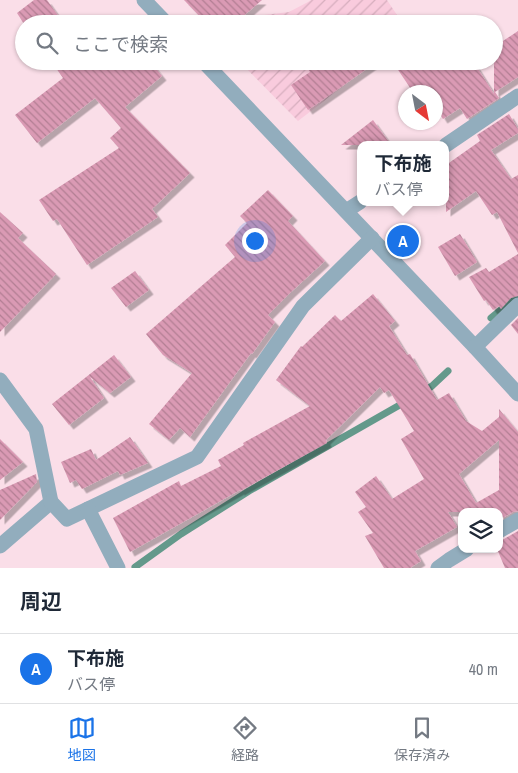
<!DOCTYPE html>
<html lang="ja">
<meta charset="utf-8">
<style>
body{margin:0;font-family:"Archivo Narrow","Noto Sans JP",sans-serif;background:#f6f6f7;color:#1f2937}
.controls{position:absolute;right:15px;bottom:15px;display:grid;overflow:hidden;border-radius:10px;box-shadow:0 1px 4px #0004}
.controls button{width:45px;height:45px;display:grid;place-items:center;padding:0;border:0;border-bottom:1px solid #e0e1e3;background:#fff;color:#1f2937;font:25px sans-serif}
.compass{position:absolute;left:398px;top:85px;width:45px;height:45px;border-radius:50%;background:#fff;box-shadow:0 1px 4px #0004;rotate:148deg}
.you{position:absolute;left:254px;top:240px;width:18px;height:18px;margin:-12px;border:4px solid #fff;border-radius:50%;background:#1a73e8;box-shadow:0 0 0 8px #1a73e833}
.badge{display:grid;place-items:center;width:32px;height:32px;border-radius:50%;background:#1a73e8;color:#fff;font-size:16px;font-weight:700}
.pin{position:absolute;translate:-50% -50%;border:2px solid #fff;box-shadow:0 1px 5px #0006}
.popup{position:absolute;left:357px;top:141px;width:92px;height:65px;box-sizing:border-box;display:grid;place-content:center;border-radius:10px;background:#fff;filter:drop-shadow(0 1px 4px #0005);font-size:16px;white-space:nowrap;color:#747a83}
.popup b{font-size:19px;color:#1f2937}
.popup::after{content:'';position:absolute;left:50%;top:100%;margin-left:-10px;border:10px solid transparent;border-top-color:#fff}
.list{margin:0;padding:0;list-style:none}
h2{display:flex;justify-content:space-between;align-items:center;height:65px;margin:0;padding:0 20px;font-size:21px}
h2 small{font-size:16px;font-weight:400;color:#747a83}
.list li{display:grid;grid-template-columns:32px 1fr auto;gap:15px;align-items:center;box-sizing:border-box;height:70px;padding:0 20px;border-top:1px solid #e0e1e3}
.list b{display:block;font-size:19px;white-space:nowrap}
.list p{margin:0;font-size:16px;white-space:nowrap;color:#747a83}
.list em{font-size:16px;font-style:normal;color:#747a83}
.icon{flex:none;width:28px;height:28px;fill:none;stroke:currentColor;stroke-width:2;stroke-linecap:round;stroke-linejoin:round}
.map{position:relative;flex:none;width:518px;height:568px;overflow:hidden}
.search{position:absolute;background:#fff;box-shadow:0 1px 4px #0004;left:15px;right:15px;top:15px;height:55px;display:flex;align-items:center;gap:12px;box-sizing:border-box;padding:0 18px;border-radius:28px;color:#747a83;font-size:19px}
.sheet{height:135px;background:#fff}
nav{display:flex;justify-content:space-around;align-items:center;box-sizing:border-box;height:70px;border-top:1px solid #e0e1e3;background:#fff;font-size:14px;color:#747a83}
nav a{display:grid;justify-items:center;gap:2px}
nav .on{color:#1a73e8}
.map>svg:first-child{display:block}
.industrial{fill:url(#industrial-furrows)}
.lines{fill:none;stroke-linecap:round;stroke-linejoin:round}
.stream{stroke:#64998b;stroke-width:7}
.building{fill:url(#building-back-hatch);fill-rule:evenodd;filter:url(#shadow)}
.minor{stroke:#92adbd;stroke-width:15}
</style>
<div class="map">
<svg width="518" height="568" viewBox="0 0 518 568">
<defs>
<pattern id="industrial-furrows" width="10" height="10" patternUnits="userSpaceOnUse" patternTransform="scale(1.25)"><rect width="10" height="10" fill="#f9cbdd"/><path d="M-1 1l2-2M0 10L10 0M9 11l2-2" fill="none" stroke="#d7aebe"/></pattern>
<pattern id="building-back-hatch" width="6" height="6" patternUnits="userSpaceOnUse" patternTransform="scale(1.25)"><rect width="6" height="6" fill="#da9ab4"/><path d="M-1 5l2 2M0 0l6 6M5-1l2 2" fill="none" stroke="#b27e93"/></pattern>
<filter id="shadow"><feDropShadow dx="4.5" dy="4.5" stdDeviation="0" flood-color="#0004"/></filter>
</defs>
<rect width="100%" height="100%" fill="#fadee8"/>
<g class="industrial">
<polygon points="311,0 387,0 403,24 244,24 256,16 289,12 308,2"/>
<polygon points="239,61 376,61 298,121"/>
</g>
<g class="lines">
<g class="stream">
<polyline points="491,318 518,296"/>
<polyline points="423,392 432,386 448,371"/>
<polyline points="135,567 181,534 249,491 405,402"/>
</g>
</g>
<g class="building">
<polygon points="34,0 47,0 64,24 24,24 17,13"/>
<polygon points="184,0 262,0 234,24 207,24"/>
<polygon points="518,31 518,77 495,92 499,98 467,119 460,108 443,119 436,108 436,92 413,92 392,61 473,61 494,94 494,47"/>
<polygon points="51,61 150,61 162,76 125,107 190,173 152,209 158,217 87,265 57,219 53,221 39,200 119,148 110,138 121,128 95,98 37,143 15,115 63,78"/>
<polygon points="303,61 378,61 308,110 291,85 310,72"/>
<polygon points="509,114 518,129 518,133 491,150 511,179 518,175 518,253 497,212 492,215 476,191 446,212 446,165 480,141 477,135"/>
<polygon points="373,120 391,145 341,145"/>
<polygon points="268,190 293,216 288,221 325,261 291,292 268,315 275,322 252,354 251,353 190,437 180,428 169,440 149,424 192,373 163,355 146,334 235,257 225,245 247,223 240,216"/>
<polygon points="0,212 23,233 18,238 56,274 0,332"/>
<polygon points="460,234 477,262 455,276 438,247"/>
<polygon points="518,254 518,296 511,298 501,309 499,306 493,310 486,300 484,301 469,277 486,268 489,272"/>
<polygon points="135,271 149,290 126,307 111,288"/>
<path d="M 373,294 L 395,321 L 389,326 L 407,355 L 410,354 L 437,400 L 449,393 L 466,421 L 482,431 L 499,417 L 499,409 L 518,432 L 518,511 L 513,512 L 499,520 L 499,512 L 448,512 L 457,527 L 415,551 L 421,561 L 410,568 L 384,568 L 365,536 L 373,533 L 358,512 L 366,507 L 355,492 L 376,476 L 392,499 L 424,479 L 401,439 L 414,431 L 389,390 L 384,393 L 380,387 L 326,440 L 327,443 L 240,491 L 240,490 L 130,552 L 113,518 L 179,481 L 181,486 L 221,466 L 218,460 L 244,445 L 243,443 L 310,406 L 276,380 L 301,346 L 302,347 L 335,315 L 341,321 ZM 499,440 L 499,490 L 476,503 L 459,474 Z"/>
<polygon points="518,318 518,334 511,325"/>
<polygon points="114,355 131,377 110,393 90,377 104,398 69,425 52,404"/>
<polygon points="130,437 148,463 120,475 118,471 82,489 76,480 70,483 61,462 91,449 96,460"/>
<polygon points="0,439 23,462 0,480"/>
<polygon points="36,474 37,482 0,520 0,490"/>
<polygon points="518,531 518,568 505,568 497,549 499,549 499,540 504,539"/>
</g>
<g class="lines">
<g class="minor">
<polyline points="144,0 167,24"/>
<polyline points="203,61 475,347 518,394"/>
<polyline points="446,145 518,96"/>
<polyline points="346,211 360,202"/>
<polyline points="475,347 518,305"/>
<polyline points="0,380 36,429 51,502 0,546"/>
<polyline points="51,502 67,519 197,457 303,306 372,238"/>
<polyline points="88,509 118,568"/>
<polyline points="499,531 518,520"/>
<polyline points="438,568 449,560 467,549"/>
</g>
</g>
</svg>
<div class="controls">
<button><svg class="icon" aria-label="layers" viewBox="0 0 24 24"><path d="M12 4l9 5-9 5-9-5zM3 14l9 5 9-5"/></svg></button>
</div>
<svg class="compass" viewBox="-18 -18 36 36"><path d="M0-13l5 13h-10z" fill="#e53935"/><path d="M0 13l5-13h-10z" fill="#747a83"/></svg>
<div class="you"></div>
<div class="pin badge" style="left:403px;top:241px">A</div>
<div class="popup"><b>下布施</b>バス停</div>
<div class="search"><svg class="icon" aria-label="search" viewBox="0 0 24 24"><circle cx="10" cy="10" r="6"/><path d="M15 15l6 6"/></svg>ここで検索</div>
</div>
<section class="sheet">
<h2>周辺<small></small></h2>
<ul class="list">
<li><span class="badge">A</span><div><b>下布施</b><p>バス停</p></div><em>40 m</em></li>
</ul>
</section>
<nav>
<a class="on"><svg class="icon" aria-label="map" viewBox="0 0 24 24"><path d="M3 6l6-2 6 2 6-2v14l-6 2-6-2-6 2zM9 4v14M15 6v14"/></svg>地図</a>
<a><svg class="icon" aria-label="directions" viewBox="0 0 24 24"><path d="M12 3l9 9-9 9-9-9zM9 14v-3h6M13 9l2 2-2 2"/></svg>経路</a>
<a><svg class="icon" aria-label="saved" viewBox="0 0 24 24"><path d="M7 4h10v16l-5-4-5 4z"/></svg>保存済み</a>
</nav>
